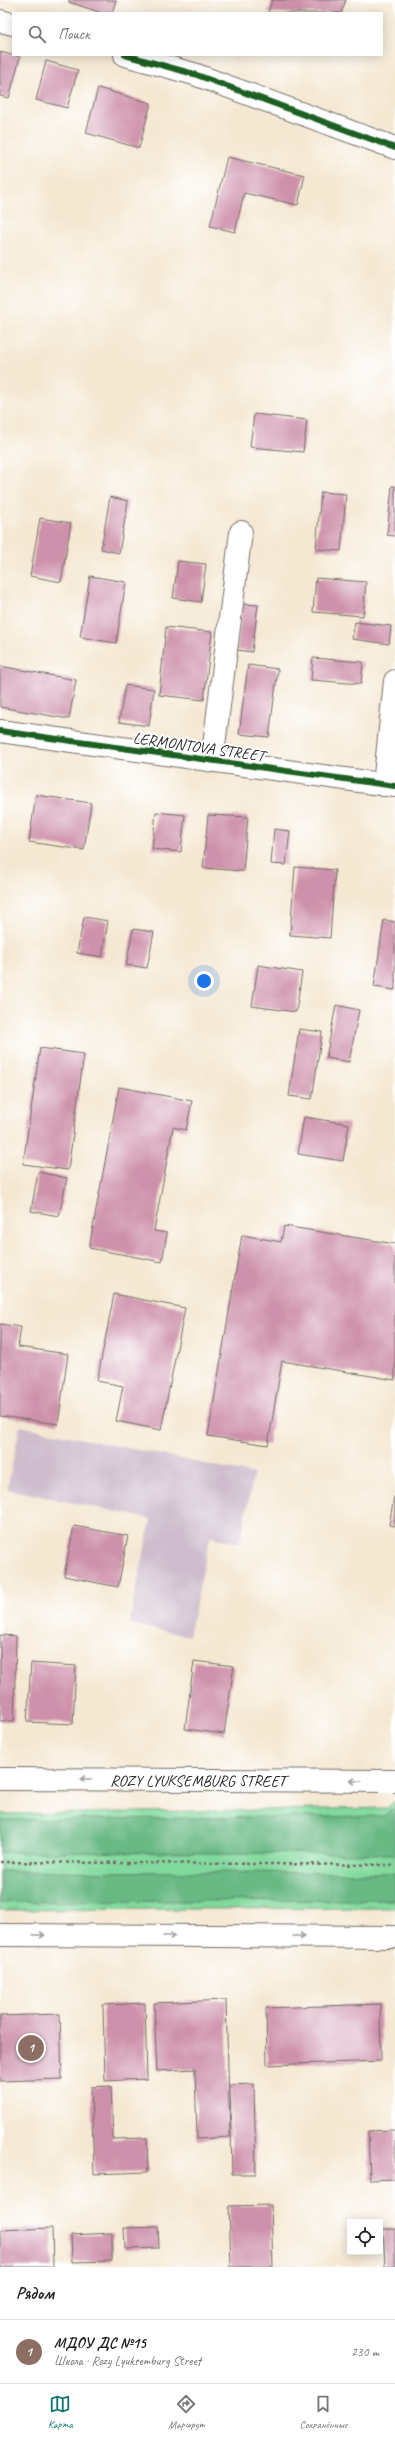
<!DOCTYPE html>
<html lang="ru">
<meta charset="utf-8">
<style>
body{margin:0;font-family:Caveat,sans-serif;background:#f6f6f6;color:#222}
.controls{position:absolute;right:12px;bottom:12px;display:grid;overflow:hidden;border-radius:0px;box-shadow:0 2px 10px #0003}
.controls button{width:36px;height:36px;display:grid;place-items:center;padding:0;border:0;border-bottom:1px solid #e0e0e0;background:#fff;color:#222;font:20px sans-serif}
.you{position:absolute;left:204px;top:981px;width:14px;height:14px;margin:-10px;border:3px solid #fff;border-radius:50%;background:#1a73e8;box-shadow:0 0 0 6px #1a73e833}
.badge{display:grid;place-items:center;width:26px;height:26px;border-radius:50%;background:#0f766e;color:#fff;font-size:13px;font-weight:700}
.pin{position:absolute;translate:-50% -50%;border:2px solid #fff;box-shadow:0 1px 4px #0006}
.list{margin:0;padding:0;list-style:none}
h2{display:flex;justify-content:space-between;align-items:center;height:52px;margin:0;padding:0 16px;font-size:17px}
h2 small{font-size:13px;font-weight:400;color:#767676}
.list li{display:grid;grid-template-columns:26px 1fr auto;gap:12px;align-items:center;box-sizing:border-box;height:64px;padding:0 16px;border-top:1px solid #e0e0e0}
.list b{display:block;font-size:15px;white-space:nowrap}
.list p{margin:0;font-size:13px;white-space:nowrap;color:#767676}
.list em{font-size:13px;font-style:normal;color:#767676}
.icon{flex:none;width:22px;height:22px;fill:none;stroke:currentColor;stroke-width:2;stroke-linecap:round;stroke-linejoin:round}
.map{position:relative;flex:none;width:395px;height:2267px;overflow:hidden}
.search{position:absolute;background:#fff;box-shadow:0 2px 10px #0003;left:12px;right:12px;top:12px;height:44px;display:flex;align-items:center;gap:10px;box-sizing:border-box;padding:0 14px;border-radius:0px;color:#767676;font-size:15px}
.sheet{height:116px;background:#fff}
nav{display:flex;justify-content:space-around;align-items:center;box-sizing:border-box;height:56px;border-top:1px solid #e0e0e0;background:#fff;font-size:11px;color:#767676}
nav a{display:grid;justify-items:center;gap:2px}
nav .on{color:#0f766e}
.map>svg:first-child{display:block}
.industrial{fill:#cfbdce}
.green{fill:#82d99d;stroke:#568264}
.forest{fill:#69b984;stroke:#4a7258}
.building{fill:#ce91ab}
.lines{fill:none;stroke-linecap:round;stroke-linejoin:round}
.minor-casing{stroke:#726d66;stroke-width:24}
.major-casing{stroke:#726d66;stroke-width:24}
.path{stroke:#726d66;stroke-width:2.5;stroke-dasharray:3 3;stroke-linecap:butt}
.minor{stroke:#fff;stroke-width:22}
.major{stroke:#fff;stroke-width:22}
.cycleway-casing{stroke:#fff;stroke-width:8}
.cycleway{stroke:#1b5e20;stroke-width:6}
.oneway{stroke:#a0a0a0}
.labels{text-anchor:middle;stroke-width:4;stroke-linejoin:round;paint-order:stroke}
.street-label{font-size:16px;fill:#2b2b2b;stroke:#fff}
</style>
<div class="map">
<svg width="395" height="2267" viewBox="0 0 395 2267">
<rect width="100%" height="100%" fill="#fff"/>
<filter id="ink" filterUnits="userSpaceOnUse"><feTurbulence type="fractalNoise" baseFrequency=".025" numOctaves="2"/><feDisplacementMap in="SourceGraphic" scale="8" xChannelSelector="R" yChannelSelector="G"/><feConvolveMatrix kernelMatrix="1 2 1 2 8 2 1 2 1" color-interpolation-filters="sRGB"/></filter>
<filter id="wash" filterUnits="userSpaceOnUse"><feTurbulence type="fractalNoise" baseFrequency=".012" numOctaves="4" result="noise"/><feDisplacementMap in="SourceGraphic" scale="16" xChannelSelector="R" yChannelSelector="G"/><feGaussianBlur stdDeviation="0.9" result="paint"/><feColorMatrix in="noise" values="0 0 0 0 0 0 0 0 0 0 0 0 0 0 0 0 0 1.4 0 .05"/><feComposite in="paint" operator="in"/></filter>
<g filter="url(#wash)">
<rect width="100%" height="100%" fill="#f5e8d3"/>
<polygon class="industrial" points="20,1426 254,1474 240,1543 210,1537 189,1636 129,1624 151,1519 7,1489"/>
<polygon class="green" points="395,1801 395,1908 0,1910 0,1814 387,1808"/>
<g class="forest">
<polygon points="395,1808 395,1854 0,1852 0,1820 384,1816"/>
<polygon points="0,1871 395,1873 395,1900 0,1902"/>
</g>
<g id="blocks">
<g class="building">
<polygon points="69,0 116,0 112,13 102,13 69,2"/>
<polygon points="272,0 346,0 341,13 268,13"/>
<polygon points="0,52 20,57 9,98 0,96"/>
<polygon points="46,61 78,70 67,108 36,100"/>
<polygon points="98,88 151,103 139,148 86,133"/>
<polygon points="227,157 305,175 298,205 244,193 235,232 210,226"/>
<polygon points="254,414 307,420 303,452 250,447"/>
<polygon points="392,486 395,486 395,536 387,535"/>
<polygon points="321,492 346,494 341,551 316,549"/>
<polygon points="110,497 128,501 119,553 101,549"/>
<polygon points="40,518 71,523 61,582 30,576"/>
<polygon points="178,561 206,564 201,602 173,598"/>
<polygon points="90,576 126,582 116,643 80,637"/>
<polygon points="316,578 366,582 363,616 313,612"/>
<polygon points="242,604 258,605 252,652 237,650"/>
<polygon points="355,622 391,626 389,644 352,639"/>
<polygon points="166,627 212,632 204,700 159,695"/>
<polygon points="313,658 363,662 361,684 311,680"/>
<polygon points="248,665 278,669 269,737 239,734"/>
<polygon points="0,666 76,680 69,719 0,707"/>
<polygon points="125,685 154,689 149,726 119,722"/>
<polygon points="36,795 91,803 84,850 29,842"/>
<polygon points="156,812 185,815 181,852 152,849"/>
<polygon points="208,815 248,817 243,871 203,868"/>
<polygon points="274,829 290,831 286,865 271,864"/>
<polygon points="295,867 335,870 330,938 290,935"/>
<polygon points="84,917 108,921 102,957 77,953"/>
<polygon points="384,920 395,922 395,990 374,987"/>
<polygon points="133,929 154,932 147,968 126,965"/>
<polygon points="258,965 302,972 296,1012 252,1006"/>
<polygon points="336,1005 359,1010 349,1062 326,1058"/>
<polygon points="299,1029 322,1032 312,1099 289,1096"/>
<polygon points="40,1048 84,1054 68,1170 23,1164"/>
<polygon points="119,1087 192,1101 186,1130 173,1127 154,1231 167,1233 162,1262 89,1248"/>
<polygon points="304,1117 349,1124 343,1161 298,1154"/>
<polygon points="38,1172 67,1178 59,1216 31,1211"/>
<polygon points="284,1226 395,1244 395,1380 282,1361 268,1445 208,1436 242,1235 281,1242"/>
<polygon points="114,1294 185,1308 161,1430 116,1421 123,1386 97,1381"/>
<polygon points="0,1324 21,1327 18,1347 68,1354 58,1424 0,1416"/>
<polygon points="394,1497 395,1497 395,1526 389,1525"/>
<polygon points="74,1526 128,1536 118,1587 64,1576"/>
<polygon points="0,1635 16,1636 14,1721 0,1721"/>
<polygon points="194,1661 234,1666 224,1734 185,1729"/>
<polygon points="31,1663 76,1666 73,1724 27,1722"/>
<polygon points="226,2000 230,2137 197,2139 195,2069 157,2071 154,2003"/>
<polygon points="145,2003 147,2079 105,2081 103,2005"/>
<polygon points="380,2004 381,2061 267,2065 266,2008"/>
<polygon points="60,2014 62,2079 0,2081 0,2016"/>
<polygon points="254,2084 256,2174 232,2174 230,2085"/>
<polygon points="111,2086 113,2139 147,2138 148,2172 94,2174 91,2087"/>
<polygon points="395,2130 395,2179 370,2180 368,2131"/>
<polygon points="271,2205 273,2267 231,2267 229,2206"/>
<polygon points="158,2227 159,2248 125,2249 124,2228"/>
<polygon points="52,2228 53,2267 0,2267 0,2230"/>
<polygon points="383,2229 395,2229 395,2267 385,2267"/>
<polygon points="112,2233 112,2261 72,2262 71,2235"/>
</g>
</g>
</g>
<g filter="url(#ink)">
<use href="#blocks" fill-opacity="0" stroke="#726d66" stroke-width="1"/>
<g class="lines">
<g class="minor-casing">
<g id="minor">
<polyline points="0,21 13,24"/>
<polyline points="125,55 194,74 395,148"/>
<polyline points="0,731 395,786"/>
<polyline points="212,761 241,532"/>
<polyline points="384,785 395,681"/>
</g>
</g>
<g class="major-casing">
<g id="major">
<polyline points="0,1779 395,1781"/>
<polyline points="0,1935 395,1937"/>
</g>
</g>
<polyline class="path" points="0,1862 395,1865"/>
<use href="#minor" class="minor"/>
<use href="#major" class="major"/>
<g class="cycleway-casing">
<g id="cycleway">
<polyline points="125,55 194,74 395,148"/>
<polyline points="0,731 395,786"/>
</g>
</g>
<use href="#cycleway" class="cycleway"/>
</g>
<defs><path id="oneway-shaft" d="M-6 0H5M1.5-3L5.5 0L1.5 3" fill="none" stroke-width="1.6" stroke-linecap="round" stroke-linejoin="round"/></defs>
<g class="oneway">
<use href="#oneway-shaft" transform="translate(86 1779) rotate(-180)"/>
<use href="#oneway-shaft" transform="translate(356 1781) rotate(-180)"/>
<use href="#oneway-shaft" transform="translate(39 1935)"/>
<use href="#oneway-shaft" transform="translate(169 1936)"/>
<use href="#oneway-shaft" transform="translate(299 1936)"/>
</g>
</g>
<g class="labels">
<g class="street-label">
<text transform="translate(199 746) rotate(8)" y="6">LERMONTOVA STREET</text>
<text x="198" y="1786">ROZY LYUKSEMBURG STREET</text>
</g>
</g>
</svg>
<div class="controls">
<button><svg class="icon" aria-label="locate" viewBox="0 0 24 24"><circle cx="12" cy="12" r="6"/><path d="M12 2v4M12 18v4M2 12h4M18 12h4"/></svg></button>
</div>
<div class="you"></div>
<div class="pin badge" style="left:31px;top:2048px;background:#8d6e63">1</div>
<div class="search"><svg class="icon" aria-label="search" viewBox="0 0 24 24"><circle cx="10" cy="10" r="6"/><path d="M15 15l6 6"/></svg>Поиск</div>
</div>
<section class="sheet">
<h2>Рядом<small></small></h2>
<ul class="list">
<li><span class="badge" style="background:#8d6e63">1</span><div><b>МДОУ ДС №15</b><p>Школа · Rozy Lyuksemburg Street</p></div><em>230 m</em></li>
</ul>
</section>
<nav>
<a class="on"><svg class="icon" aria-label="map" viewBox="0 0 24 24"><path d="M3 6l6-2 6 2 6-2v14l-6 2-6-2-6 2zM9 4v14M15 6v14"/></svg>Карта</a>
<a><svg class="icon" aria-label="directions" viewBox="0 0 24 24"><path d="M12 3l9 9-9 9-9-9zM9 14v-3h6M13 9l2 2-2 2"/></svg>Маршрут</a>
<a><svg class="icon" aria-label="saved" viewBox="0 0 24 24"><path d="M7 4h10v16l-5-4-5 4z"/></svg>Сохранённые</a>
</nav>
